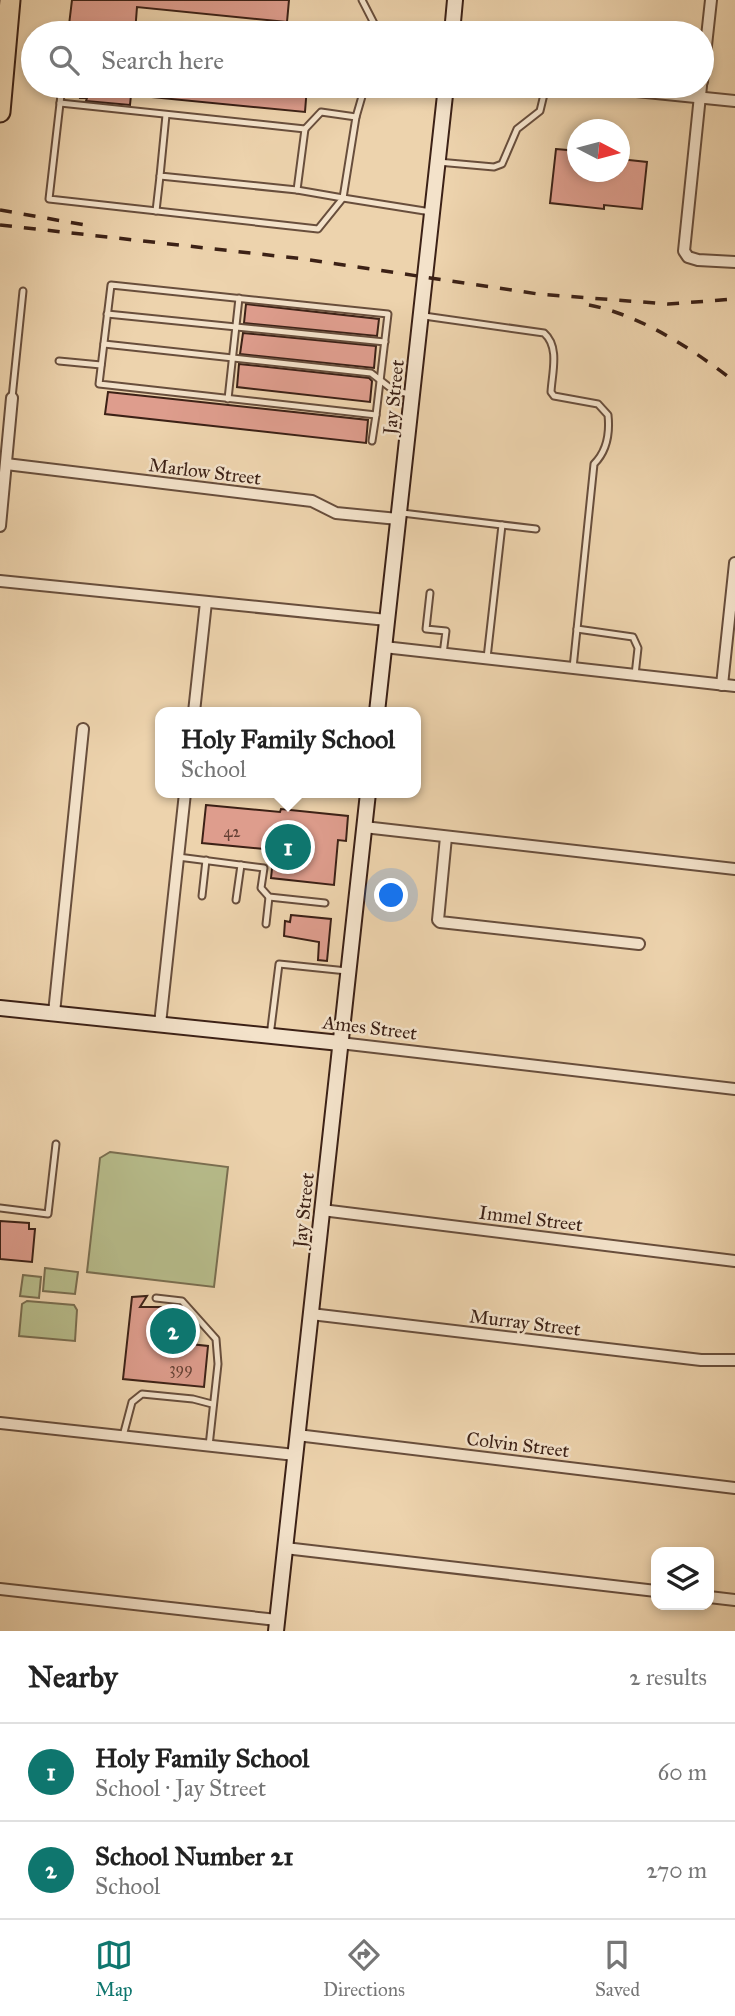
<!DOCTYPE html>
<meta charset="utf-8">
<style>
body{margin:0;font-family:"IM FELL Great Primer",serif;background:#f6f6f6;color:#222}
.controls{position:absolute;right:21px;bottom:21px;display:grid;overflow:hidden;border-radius:14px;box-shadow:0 4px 10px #0003}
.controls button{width:63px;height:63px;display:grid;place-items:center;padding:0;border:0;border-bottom:2px solid #e0e0e0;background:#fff;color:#222;font:35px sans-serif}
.compass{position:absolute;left:567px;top:119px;width:63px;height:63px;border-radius:50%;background:#fff;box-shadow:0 4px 10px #0003;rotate:96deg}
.you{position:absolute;left:392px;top:896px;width:24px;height:24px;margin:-18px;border:5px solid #fff;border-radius:50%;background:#1a73e8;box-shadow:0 0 0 10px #1a73e833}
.badge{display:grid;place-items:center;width:46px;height:46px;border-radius:50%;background:#0f766e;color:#fff;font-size:23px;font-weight:700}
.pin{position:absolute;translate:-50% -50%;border:4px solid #fff;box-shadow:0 2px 7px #0006}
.popup{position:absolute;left:155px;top:707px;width:266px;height:91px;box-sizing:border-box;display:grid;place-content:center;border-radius:14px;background:#fff;filter:drop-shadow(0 2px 5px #0005);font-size:23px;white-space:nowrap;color:#767676}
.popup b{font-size:26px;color:#222}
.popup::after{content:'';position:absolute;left:50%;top:100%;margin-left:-14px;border:14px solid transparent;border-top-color:#fff}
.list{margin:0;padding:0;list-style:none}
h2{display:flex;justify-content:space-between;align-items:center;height:91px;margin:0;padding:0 28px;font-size:30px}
h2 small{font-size:23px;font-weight:400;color:#767676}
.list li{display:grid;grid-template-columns:46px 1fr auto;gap:21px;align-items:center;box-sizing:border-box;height:98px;padding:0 28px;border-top:2px solid #e0e0e0}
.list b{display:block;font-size:26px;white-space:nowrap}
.list p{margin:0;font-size:23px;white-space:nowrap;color:#767676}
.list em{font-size:23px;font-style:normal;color:#767676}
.icon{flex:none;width:38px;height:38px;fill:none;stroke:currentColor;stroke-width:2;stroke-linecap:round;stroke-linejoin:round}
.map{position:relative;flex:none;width:735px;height:1631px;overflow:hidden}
.search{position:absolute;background:#fff;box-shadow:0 4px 10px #0003;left:21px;right:21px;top:21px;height:77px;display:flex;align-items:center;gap:18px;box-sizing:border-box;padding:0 24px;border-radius:38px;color:#767676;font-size:26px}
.sheet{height:287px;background:#fff}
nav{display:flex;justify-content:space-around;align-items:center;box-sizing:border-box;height:98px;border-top:2px solid #e0e0e0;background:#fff;font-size:19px;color:#767676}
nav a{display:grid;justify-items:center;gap:4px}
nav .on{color:#0f766e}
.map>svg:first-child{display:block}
.green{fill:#b7bc8b;stroke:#7a6e50;stroke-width:2}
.building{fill:#de9d8d;stroke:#3c2116;stroke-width:2}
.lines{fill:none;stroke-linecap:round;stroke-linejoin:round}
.lane-casing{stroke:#684e3c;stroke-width:9}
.street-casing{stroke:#684e3c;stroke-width:14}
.secondary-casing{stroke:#3c2116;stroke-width:18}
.highway-casing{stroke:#3c2116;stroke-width:23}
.lane{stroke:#f3e2ca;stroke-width:5}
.street{stroke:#f3e2ca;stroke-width:10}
.secondary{stroke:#f3e2ca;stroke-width:14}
.highway{stroke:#edd3ad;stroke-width:19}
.rail{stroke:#3c2116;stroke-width:3.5;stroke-dasharray:12 12;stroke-linecap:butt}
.labels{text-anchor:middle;stroke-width:5;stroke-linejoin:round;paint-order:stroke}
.number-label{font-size:16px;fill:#644034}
.street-label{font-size:19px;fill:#3c2116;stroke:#f3e2ca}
</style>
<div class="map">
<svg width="735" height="1631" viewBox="0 0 735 1631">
<rect width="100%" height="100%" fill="#edd3ad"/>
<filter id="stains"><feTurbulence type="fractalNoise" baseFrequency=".00286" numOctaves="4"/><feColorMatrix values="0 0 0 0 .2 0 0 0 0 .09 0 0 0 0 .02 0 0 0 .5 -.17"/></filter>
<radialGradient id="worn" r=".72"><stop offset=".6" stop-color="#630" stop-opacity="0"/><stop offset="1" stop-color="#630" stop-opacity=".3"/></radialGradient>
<g class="green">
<polygon points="110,1152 228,1167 214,1287 87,1272 100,1158"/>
<polygon points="45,1268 78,1272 75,1294 43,1291"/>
<polygon points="23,1275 41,1277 39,1298 20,1296"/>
<polygon points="27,1301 74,1305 77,1310 75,1341 19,1336 22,1304"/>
</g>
<g class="building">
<polygon points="72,0 289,0 287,22 137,7 135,33 80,33 80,26 69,25"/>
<polygon points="81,86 307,86 305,112 131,95 130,105 86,101 87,98 80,98"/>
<polygon points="556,149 578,151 578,172 620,172 620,159 647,162 642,209 604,205 604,209 550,203"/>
<polygon points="246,304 379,319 377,336 244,323"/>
<polygon points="243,333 376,346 374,368 240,354"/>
<polygon points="239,364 369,378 372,381 370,402 237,387"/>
<polygon points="108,392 368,420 366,443 105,414"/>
<polygon points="206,805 280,812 281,809 348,816 346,841 338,840 334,885 271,878 274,850 202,843"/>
<polygon points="291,915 331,919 327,961 318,960 319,942 284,936 285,921 290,922"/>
<polygon points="0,1221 29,1223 29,1229 35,1229 32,1262 0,1259"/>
<polygon points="147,1296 140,1307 180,1307 184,1311 181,1343 208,1346 204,1387 123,1379 132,1297"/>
</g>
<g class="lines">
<g class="lane-casing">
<g id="lane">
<polyline points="362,0 379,33"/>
<polyline points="62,86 49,199 318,229 343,198 297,190 305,129"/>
<polyline points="365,86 356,117 343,198 431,212"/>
<polyline points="60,103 305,129 321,112 356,117"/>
<polyline points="166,115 160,176 297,190"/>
<polyline points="438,162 494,167 502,164 517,129 540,111 546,86"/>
<polyline points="156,211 160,176"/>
<polygon points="111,285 388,314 376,415 99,384"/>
<polyline points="107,314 385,342"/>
<path d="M 424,316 L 544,333 C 560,347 552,373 551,392 L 554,396 L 598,404 L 608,415 C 610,434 607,451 594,464 L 573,668"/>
<polyline points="104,344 371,373 393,390 409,394"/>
<polyline points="59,361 101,365"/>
<polyline points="12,398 23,291"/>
<polyline points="228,399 239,298"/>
<polyline points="372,441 376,415"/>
<polyline points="402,513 536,529"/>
<polyline points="430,593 426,629 446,631 443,654"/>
<polyline points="577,629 633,637 638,648 635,675"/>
<polyline points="487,658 502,525"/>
<polyline points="178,857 264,868 261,888 269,897 325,903"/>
<polyline points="202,896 206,860"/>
<polyline points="236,900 241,865"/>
<polyline points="266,924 269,897"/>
<polyline points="270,1036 279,964 347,971"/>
<polyline points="0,1208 48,1214 56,1144"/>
<polyline points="156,1298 182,1301 216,1339 218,1364 209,1446"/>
<polyline points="123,1436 132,1402 142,1394 193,1399 212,1404"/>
</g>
</g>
<g class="street-casing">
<g id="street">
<polyline points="702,82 711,0"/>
<polyline points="587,86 735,101"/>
<polyline points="701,86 684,251 688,257 698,260 735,262"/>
<polyline points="6,464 312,501 336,513 398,519"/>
<polyline points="0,526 12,398"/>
<polyline points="0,581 387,620"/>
<polyline points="384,647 735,686"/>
<polyline points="722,685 735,563"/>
<polyline points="194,712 206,602"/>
<polyline points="364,827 735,869"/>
<polyline points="446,837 438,920 440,922 639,944"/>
<polyline points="54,1013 83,729"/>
<polyline points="160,1024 185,793"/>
<polyline points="340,1043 735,1089"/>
<polyline points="322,1210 735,1261"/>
<polyline points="311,1314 701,1360 735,1360"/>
<polyline points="0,1423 295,1455"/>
<polyline points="297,1435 735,1488"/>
<polyline points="285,1548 656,1591"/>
<polyline points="0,1589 277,1620"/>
<polyline points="709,1597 735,1600"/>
</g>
</g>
<g class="secondary-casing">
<g id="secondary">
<polyline points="452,33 455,0"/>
<polyline points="377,712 446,86"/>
<polyline points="0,1008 340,1043"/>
<polyline points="276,1631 368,793"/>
</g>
</g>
<g class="highway-casing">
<polyline id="highway" points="0,112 10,0"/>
</g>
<use href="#lane" class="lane"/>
<use href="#street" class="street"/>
<use href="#secondary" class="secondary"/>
<use href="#highway" class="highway"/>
<g class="rail">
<polyline points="0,210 85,225"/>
<polyline points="0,225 304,259 538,294 668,304 735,299"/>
<path d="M 589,305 C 641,315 694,350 735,382"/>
</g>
</g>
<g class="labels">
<g class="number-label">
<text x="232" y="837">42</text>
<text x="181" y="1374">399</text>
</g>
<g class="street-label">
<text transform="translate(393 397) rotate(-84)" y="7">Jay Street</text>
<text transform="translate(205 471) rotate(7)" y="7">Marlow Street</text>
<text transform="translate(370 1027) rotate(7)" y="7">Ames Street</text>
<text transform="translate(303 1210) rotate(-84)" y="7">Jay Street</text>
<text transform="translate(531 1218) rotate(7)" y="7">Immel Street</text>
<text transform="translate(525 1322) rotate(7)" y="7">Murray Street</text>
<text transform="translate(518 1444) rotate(7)" y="7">Colvin Street</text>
</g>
</g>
<rect width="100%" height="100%" filter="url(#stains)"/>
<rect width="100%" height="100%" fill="url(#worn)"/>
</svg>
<div class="controls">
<button><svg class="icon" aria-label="layers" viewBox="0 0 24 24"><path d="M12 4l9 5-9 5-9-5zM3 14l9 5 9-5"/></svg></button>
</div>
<svg class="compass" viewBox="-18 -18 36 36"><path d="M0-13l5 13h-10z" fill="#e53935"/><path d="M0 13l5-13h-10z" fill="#767676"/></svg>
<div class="you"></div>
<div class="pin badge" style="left:288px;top:847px">1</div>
<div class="popup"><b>Holy Family School</b>School</div>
<div class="pin badge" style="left:173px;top:1331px">2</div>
<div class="search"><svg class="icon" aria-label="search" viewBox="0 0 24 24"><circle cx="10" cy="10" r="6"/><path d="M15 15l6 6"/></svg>Search here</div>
</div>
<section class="sheet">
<h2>Nearby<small>2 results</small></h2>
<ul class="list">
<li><span class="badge">1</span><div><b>Holy Family School</b><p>School · Jay Street</p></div><em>60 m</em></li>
<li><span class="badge">2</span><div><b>School Number 21</b><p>School</p></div><em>270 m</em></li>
</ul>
</section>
<nav>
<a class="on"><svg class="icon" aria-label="map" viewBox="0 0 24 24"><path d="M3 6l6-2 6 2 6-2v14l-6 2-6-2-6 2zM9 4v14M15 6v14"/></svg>Map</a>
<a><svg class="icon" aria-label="directions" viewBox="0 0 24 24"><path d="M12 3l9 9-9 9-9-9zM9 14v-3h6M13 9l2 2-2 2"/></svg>Directions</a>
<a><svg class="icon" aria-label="saved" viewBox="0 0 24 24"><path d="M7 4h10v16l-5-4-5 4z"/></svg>Saved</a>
</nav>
